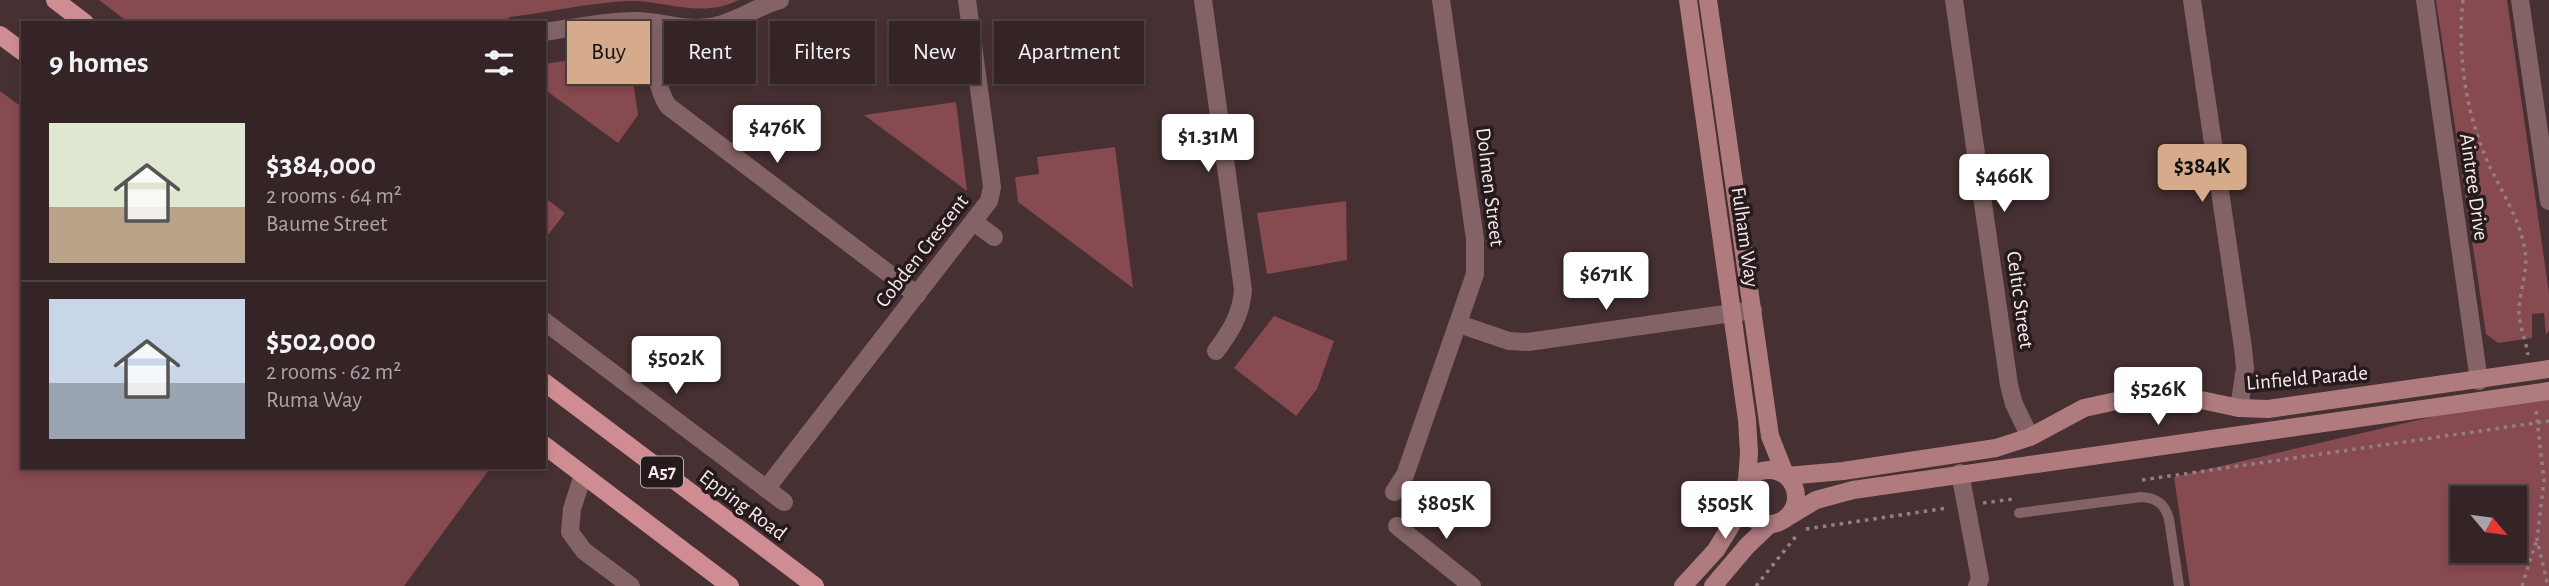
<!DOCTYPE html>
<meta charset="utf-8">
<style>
body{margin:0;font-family:"Alegreya Sans",sans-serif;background:#3f3032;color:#f1f3f6;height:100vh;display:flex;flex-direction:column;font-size:26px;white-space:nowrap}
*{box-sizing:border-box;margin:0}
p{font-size:23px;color:#a9a4a7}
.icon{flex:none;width:38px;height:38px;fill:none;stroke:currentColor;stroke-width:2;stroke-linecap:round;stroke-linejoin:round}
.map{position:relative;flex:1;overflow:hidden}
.drawer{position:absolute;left:21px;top:21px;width:525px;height:448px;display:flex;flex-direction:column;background:#342426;border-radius:0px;box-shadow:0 4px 10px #0003,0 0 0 2px #4e4143}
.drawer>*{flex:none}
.guide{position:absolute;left:567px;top:21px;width:665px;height:63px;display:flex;gap:14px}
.needle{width:46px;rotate:119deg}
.controls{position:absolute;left:2450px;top:486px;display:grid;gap:14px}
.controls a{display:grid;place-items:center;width:77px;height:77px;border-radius:0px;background:#342426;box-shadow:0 4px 10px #0003,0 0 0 2px #4e4143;font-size:35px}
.price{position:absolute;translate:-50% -60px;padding:0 16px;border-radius:7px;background:#fff;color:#222;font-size:23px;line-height:46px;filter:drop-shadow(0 2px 4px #0008)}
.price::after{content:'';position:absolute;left:50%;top:42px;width:21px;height:16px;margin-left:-10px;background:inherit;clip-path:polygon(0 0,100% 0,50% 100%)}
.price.selected{background:#d6ab8b;color:#111}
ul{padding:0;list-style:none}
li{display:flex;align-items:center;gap:21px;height:175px;padding:0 28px}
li+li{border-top:2px solid #4e4143}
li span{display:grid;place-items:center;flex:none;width:196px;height:140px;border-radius:0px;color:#555}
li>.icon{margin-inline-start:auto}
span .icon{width:84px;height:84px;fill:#fffc;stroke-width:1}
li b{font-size:30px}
h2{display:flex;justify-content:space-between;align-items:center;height:84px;padding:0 28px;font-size:30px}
.pill{padding:0 24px;border-radius:0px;background:#342426;box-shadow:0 4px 10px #0003,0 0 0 2px #4e4143;font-size:24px;line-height:63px}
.pill.selected{background:#d6ab8b;color:#111}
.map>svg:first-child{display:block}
.green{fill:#874a50;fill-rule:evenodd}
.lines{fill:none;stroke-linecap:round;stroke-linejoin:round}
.path{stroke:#927f81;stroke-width:3.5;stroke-dasharray:3.5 5;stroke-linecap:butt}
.lane{stroke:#846366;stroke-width:10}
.street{stroke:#846366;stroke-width:18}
.secondary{stroke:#af7b7f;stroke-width:18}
.primary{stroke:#cf8d93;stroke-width:18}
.labels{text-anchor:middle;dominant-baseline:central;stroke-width:7;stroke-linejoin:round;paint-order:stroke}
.shield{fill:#251b1c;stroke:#b9acad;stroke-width:2}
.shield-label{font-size:19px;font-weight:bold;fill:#f9eaeb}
.street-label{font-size:21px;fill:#f9eaeb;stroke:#251b1c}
</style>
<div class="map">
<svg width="2549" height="586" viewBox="0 0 2549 586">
<rect width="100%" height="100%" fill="#463032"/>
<!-- green -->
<g class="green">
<path d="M 99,0 L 739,0 C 699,19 667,0 628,1 C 589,3 549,12 510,17 L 501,23 L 129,23 Z"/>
<path d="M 2436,0 L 2507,0 L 2549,293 L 2549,330 L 2546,335 L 2544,313 L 2532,314 L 2532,338 L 2498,343 L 2486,334 Z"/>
<path d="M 619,53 L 630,61 L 638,115 L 618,143 L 544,89 L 544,64 Z"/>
<path d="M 0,91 L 23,108 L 23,467 L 491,467 L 404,586 L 0,586 Z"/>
<path d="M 956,102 L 967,191 L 864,115 Z"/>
<path d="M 1115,147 L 1133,288 L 1018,202 L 1015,177 L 1039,174 L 1037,157 Z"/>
<path d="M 544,197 L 565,213 L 544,240 Z"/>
<path d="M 1346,201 L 1347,260 L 1267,274 L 1257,213 Z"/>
<path d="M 1274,316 L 1334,341 L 1317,389 L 1296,416 L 1234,368 Z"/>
<path d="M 2534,393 L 2549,393 L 2549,586 L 2190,586 L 2174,477 ZM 2462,499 L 2515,499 L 2515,551 L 2462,551 Z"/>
</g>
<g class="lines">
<!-- path -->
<g class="path">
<path d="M 2463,0 C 2457,57 2466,115 2490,167 C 2502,192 2518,217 2524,245 C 2530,269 2519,290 2519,313 C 2520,328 2526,341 2528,355"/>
<path d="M 2536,411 L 2544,480 L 2537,540 L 2548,586"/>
<path d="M 2142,480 L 2549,421"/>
<path d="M 1983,503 L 2013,499"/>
<path d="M 1806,529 L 1948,508"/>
<path d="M 1756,586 L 1797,535"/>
<path d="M 2522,586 L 2536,542"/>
</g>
<!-- lane -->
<path class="lane" d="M 2019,513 L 2141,497 C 2157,498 2165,504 2169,519 L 2179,586"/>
<!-- street -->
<g class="street">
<path d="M 1203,0 L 1243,290 C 1241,315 1231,331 1216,351"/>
<path d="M 1954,0 L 2009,385 L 2014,404 L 2030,437"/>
<path d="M 2192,0 L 2243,348 L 2245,368 L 2239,408"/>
<path d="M 2425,0 L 2479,381"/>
<path d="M 2520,0 L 2549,201"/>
<path d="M 657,23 C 656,51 652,82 668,106 L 917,295"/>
<path d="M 544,32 C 574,28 605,21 635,21 C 661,21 684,31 710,27 C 735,23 755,7 780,0"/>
<path d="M 974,222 L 994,237"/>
<path d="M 544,321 L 784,502"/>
<path d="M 1459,324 L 1509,341 L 1528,342 L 1753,310"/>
<path d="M 1960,473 L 1980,579 L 1977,586"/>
<path d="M 583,475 L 572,509 L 570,532 L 584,551 L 631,586"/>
<path d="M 766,489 L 989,201 L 992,187 L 990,171 L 967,0"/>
<path d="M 1394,492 L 1405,475 L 1475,274 L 1475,239 L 1441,0"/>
<path d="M 1397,526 L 1472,586"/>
</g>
<!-- secondary -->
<g class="secondary">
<path d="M 1688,0 L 1747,420 L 1749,453 L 1747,481"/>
<path d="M 1708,0 L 1770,436 L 1785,474"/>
<circle cx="1769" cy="497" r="27"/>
<path d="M 1787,476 L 1843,471 L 1996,448 L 2030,437 L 2084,408 L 2139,396 L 2182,396 L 2239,408 L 2268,409 L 2549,369"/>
<path d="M 1786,518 L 1816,500 L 1853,490 L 2549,391"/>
<path d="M 1683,586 L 1716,550 L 1743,506"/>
<path d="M 1713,586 L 1747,546 L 1770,524"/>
</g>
<!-- primary -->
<g class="primary">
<path d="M 55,0 L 85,23"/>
<path d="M 0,35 L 23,52"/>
<path d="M 544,382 L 815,586"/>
<path d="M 544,445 L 730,586"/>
</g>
</g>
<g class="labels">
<!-- shield labels -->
<rect class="shield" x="641" y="456.5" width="42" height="31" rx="5"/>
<g class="shield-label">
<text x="662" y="472">A57</text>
</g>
<!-- street labels -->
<g class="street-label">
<text transform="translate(1490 187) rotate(83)">Dolmen Street</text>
<text transform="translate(2474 187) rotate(82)">Aintree Drive</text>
<text transform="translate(1745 237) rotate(82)">Fulham Way</text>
<text transform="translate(922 251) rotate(-52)">Cobden Crescent</text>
<text transform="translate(2020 300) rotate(82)">Celtic Street</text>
<text transform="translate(2307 378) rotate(-5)">Linfield Parade</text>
<text transform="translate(743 505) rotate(37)">Epping Road</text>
</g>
</g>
</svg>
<div class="controls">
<a><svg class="needle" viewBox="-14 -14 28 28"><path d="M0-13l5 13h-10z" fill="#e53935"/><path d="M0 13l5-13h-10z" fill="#a9a4a7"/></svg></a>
</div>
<b class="price" style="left:777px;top:165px">$476K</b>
<b class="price" style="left:1208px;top:174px">$1.31M</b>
<b class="price selected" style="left:2202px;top:204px">$384K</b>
<b class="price" style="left:2004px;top:214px">$466K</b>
<b class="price" style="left:1606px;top:312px">$671K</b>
<b class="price" style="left:676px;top:396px">$502K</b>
<b class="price" style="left:2158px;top:427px">$526K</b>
<b class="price" style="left:1446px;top:541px">$805K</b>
<b class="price" style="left:1725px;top:541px">$505K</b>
<div class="guide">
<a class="pill selected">Buy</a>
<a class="pill">Rent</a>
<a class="pill">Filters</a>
<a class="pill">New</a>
<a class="pill">Apartment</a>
</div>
<section class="drawer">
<h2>9 homes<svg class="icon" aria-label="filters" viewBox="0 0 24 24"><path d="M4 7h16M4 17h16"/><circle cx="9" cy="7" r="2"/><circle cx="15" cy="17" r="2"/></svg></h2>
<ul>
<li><span style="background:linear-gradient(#dfe7d0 60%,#b9a48a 0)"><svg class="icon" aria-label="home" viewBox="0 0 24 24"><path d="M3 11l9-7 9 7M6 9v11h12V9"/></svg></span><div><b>$384,000</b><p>2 rooms · 64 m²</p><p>Baume Street</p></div></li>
<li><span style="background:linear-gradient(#c9d6e8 60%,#9aa5b1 0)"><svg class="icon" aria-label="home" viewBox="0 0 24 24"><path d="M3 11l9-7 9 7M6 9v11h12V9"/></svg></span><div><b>$502,000</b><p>2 rooms · 62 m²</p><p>Ruma Way</p></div></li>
</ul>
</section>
</div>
